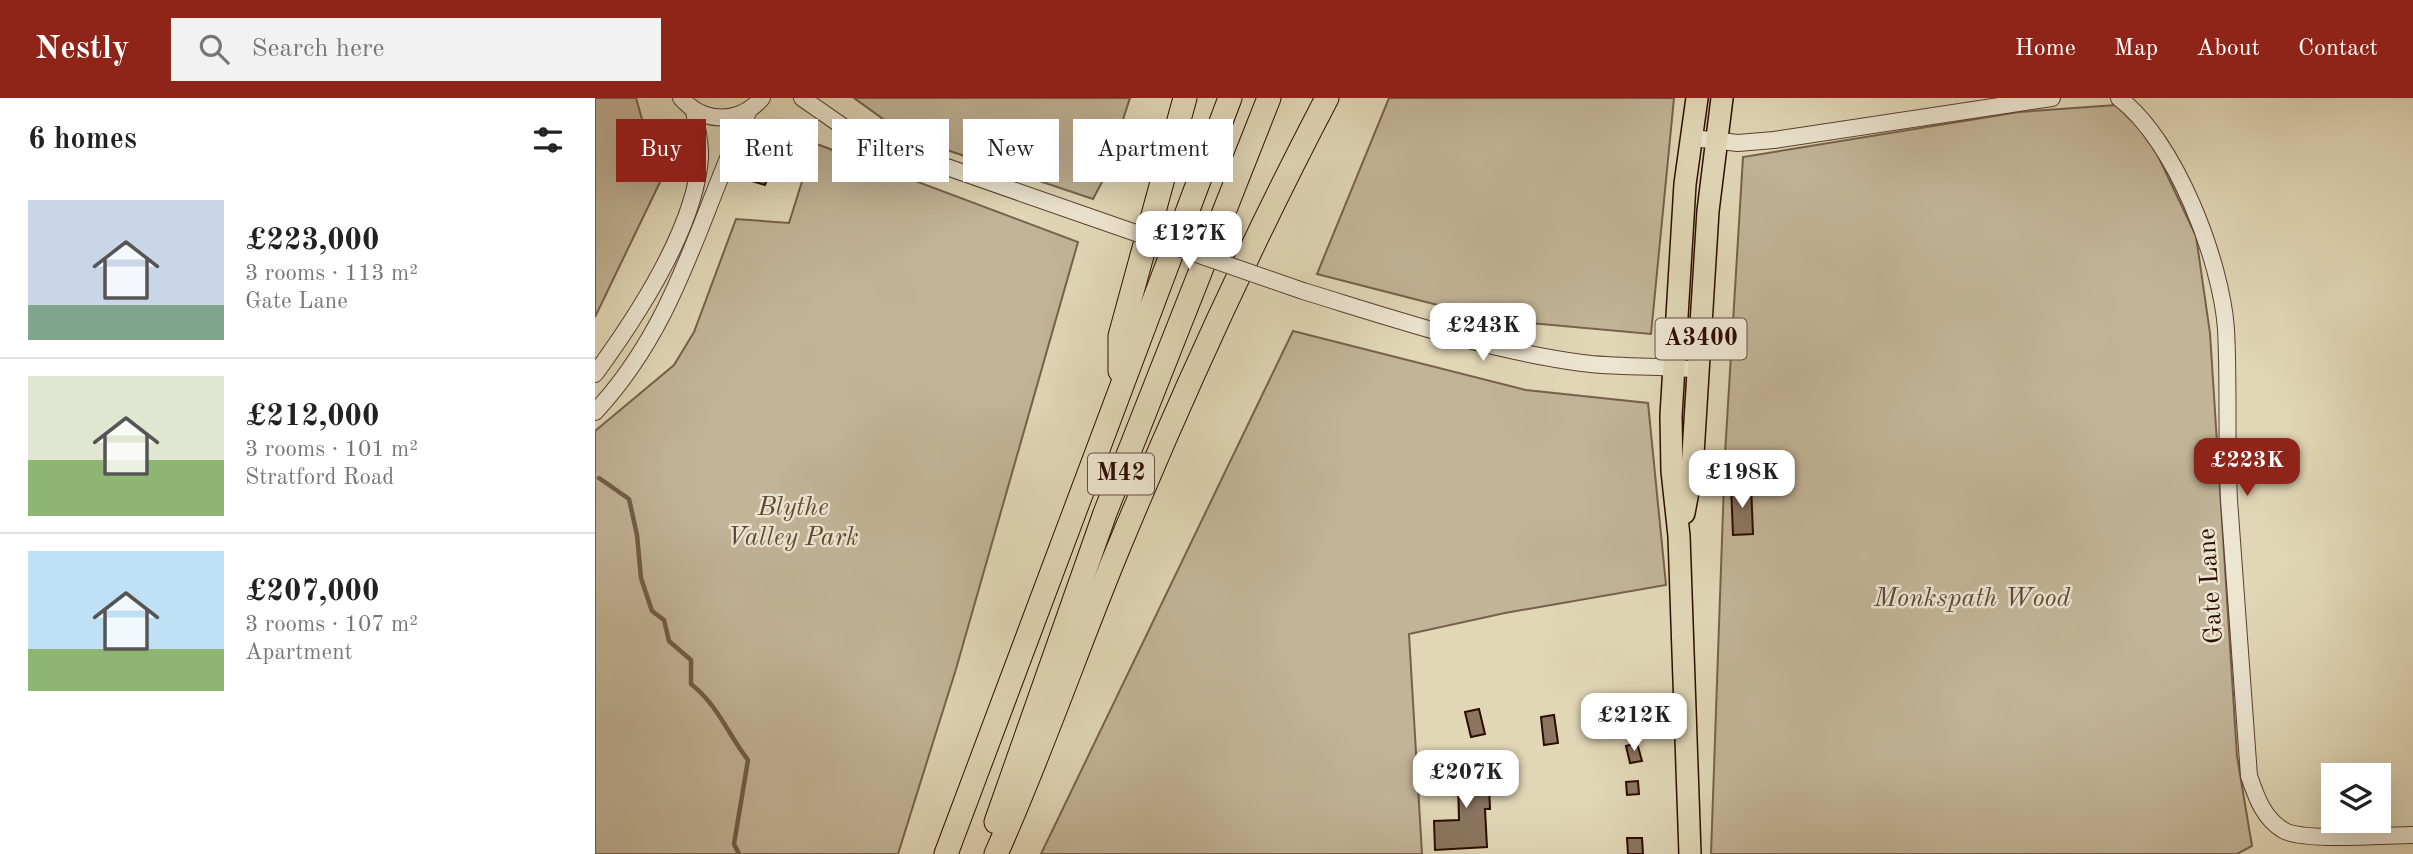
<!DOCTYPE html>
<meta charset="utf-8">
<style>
body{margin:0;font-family:"Old Standard TT",serif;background:#f2f2f2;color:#222;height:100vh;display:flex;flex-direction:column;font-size:26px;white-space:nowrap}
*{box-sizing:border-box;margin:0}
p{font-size:23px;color:#767676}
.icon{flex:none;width:38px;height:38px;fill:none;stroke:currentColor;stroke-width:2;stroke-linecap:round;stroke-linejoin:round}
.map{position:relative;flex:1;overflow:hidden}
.drawer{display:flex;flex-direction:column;background:#fff;width:595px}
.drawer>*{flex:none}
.guide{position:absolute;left:21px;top:21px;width:665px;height:63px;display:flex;gap:14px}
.buttons{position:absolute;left:1726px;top:665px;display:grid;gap:14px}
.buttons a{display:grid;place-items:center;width:70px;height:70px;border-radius:0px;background:#fff;box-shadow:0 7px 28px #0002;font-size:35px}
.price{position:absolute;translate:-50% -60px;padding:0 16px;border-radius:14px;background:#fff;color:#222;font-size:23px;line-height:46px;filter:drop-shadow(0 2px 4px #0008)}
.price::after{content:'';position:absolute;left:50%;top:42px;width:21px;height:16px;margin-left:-10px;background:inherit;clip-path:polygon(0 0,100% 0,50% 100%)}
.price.active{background:#8f2418;color:#fff}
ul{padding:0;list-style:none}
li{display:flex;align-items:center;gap:21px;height:175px;padding:0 28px}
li+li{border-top:2px solid #e0e0e0}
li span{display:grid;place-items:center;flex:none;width:196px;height:140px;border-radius:0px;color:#555}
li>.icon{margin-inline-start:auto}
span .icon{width:84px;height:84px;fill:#fffc;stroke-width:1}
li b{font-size:30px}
h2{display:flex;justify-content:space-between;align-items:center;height:84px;padding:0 28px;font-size:30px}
.pill{padding:0 24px;border-radius:0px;background:#fff;box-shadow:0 7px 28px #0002;font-size:24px;line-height:63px}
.pill.active{background:#8f2418;color:#fff}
header{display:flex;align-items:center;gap:42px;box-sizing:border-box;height:98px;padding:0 35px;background:#8f2418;color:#fff}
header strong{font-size:33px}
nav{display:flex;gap:38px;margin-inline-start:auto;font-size:24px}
.search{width:490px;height:63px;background:#f2f2f2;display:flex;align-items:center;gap:18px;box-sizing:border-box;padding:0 24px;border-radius:0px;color:#767676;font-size:26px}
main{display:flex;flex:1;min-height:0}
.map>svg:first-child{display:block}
.green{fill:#c2b498;stroke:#77604c;stroke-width:2}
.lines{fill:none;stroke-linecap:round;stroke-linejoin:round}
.stream{stroke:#735c49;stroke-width:4.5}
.building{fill:#8a765f;stroke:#2c0c00;stroke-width:2}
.minor-casing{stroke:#593f2e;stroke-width:18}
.major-casing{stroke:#2c0c00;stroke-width:24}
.highway-casing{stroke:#2c0c00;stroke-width:25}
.minor{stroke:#ece5d0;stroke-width:16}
.major{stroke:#e1d7b7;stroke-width:21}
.highway{stroke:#e1d7b7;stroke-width:23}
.minor-bridge-casing{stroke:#593f2e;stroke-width:18;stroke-linecap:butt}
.minor-bridge{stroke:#ece5d0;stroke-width:16}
.labels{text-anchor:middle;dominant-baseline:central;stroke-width:5;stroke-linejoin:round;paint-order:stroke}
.shield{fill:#ece5d0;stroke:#664d3e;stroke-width:2}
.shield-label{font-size:24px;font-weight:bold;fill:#2c0c00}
.park-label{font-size:26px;font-style:italic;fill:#604735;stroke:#ece5d0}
.street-label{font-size:26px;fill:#2c0c00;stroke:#ece5d0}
</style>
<header>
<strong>Nestly</strong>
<div class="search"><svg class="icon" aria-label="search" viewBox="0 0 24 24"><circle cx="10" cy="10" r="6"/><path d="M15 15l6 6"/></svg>Search here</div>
<nav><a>Home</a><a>Map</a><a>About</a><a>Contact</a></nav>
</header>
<main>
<section class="drawer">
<h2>6 homes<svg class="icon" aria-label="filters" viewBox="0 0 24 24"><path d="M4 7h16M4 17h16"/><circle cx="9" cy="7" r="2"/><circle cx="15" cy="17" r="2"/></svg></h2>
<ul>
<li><span style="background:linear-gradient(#c9d6e8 75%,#7fa58c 0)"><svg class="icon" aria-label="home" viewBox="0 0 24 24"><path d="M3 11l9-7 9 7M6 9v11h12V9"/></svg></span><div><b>£223,000</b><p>3 rooms · 113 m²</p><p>Gate Lane</p></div></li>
<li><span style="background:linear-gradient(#dfe7d0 60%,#8fb573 0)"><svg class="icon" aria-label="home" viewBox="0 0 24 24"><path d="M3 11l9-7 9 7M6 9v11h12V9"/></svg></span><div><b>£212,000</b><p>3 rooms · 101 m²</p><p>Stratford Road</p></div></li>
<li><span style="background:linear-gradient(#bfe0f5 70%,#8fb573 0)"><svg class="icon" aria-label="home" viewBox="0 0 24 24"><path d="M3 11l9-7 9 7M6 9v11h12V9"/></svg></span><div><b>£207,000</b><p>3 rooms · 107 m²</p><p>Apartment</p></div></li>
</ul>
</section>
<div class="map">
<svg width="1818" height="756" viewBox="0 0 1818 756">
<rect width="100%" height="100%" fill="#e1d7b7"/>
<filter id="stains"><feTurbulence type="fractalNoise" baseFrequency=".00286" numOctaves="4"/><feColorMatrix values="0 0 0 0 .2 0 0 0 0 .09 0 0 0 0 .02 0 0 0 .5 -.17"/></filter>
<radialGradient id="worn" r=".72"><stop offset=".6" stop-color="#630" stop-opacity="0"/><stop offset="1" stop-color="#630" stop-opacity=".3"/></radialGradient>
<!-- green -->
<g class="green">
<path d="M 0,0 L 41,0 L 60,67 L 67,80 L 0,219 Z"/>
<path d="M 259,0 L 535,0 L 508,82 L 498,101 L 313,39 Z"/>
<path d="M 794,0 L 1079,0 L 1056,236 L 901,222 L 722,176 Z"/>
<path d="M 1521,7 L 1555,41 L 1601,138 L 1615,235 L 1642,658 L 1657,748 L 1642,756 L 1116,756 L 1130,356 L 1148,59 L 1424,14 Z"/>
<path d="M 219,45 L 483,144 L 361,571 L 303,756 L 0,756 L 0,333 L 79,267 L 99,234 L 141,121 L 194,125 Z"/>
<path d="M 698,233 L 931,292 L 1053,305 L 1071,487 L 910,515 L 814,536 L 827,756 L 446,756 Z"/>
</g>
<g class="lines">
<!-- stream -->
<path class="stream" d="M 4,380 L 34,401 L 42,437 L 46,480 L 57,513 L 69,522 L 74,543 L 96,562 L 96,586 C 122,606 133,636 153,662 L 139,746 L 144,756"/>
</g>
<!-- building -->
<g class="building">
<path d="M 175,49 L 182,55 L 197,59 L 193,73 L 177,67 L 170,87 L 157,83 L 164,64 L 163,55 L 165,51 Z"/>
<path d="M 1156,386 L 1158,436 L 1138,437 L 1136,387 Z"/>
<path d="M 884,611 L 890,636 L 876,639 L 870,614 Z"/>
<path d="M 959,617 L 963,645 L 949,647 L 946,619 Z"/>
<path d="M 1042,645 L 1047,663 L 1035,665 L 1031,648 Z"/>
<path d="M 893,667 L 895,711 L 890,711 L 892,749 L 840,752 L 839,723 L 864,722 L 863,682 L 849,682 L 848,670 Z"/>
<path d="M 1043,683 L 1044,696 L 1032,697 L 1031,684 Z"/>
<path d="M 1032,740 L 1047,740 L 1048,756 L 1033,756 Z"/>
</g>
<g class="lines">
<defs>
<g id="minor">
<path d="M 86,0 C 109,26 144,26 167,0"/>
<path d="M 207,0 L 250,30 L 289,47 L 492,118"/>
<path d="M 1524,0 C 1580,42 1626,162 1631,231 C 1634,288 1631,345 1634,402 C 1640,494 1647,586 1654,678 C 1661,698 1668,720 1688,732 C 1707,744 1791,737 1818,737"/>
<path d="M 1097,40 L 1143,45 L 1179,42 L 1457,0"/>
<path d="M 708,193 C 800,221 891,252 987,265 C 1025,270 1065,267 1104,272"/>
<path d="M 0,276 C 41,220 100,130 105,60 C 106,45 101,27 99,12"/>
<path d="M 0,314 C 83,225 104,118 154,12"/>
</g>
<g id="major">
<path d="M 1089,415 L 1097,372 L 1113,113 L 1127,0"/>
<path d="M 1095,756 L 1084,438 L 1077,373 L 1076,318 L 1090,86 L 1102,0"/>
</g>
<g id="highway">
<path d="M 525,273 L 525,238 L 590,0"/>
<path d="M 401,724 L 510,415 L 674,0"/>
<path d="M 351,756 L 635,0"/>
<path d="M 401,756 C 445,658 480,556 521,456 C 585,301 654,149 732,0"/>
</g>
</defs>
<!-- minor casing -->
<use href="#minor" class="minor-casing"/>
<!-- major casing -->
<use href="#major" class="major-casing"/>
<!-- highway casing -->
<use href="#highway" class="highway-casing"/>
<!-- minor -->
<use href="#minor" class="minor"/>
<!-- major -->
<use href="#major" class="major"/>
<!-- highway -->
<use href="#highway" class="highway"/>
<defs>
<path id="minor-bridge" d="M 492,118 L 708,193"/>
</defs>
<!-- minor-bridge casing -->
<use href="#minor-bridge" class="minor-bridge-casing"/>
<!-- minor-bridge -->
<use href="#minor-bridge" class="minor-bridge"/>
</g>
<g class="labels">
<!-- shield labels -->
<g class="shield">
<rect x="1060.5" y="220.5" width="91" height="41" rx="5"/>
<rect x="493" y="355.5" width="66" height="41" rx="5"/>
</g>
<g class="shield-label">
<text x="1106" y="241">A3400</text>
<text x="526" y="376">M42</text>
</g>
<!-- park labels -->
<g class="park-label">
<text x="198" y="410">Blythe<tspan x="198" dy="30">Valley Park</tspan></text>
<text x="1377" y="501">Monkspath Wood</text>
</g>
<!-- street labels -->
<g class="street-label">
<text transform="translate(1616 488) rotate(-94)">Gate Lane</text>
</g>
</g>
<rect width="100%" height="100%" filter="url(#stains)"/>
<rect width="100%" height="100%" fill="url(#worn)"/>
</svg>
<div class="buttons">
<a><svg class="icon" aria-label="layers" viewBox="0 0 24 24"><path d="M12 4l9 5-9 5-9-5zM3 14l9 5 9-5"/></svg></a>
</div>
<b class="price" style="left:594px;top:173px">£127K</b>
<b class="price" style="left:888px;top:265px">£243K</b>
<b class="price active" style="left:1652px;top:400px">£223K</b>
<b class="price" style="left:1147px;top:412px">£198K</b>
<b class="price" style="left:1039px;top:655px">£212K</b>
<b class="price" style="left:871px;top:712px">£207K</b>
<div class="guide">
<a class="pill active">Buy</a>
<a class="pill">Rent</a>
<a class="pill">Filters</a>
<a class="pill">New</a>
<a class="pill">Apartment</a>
</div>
</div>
</main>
